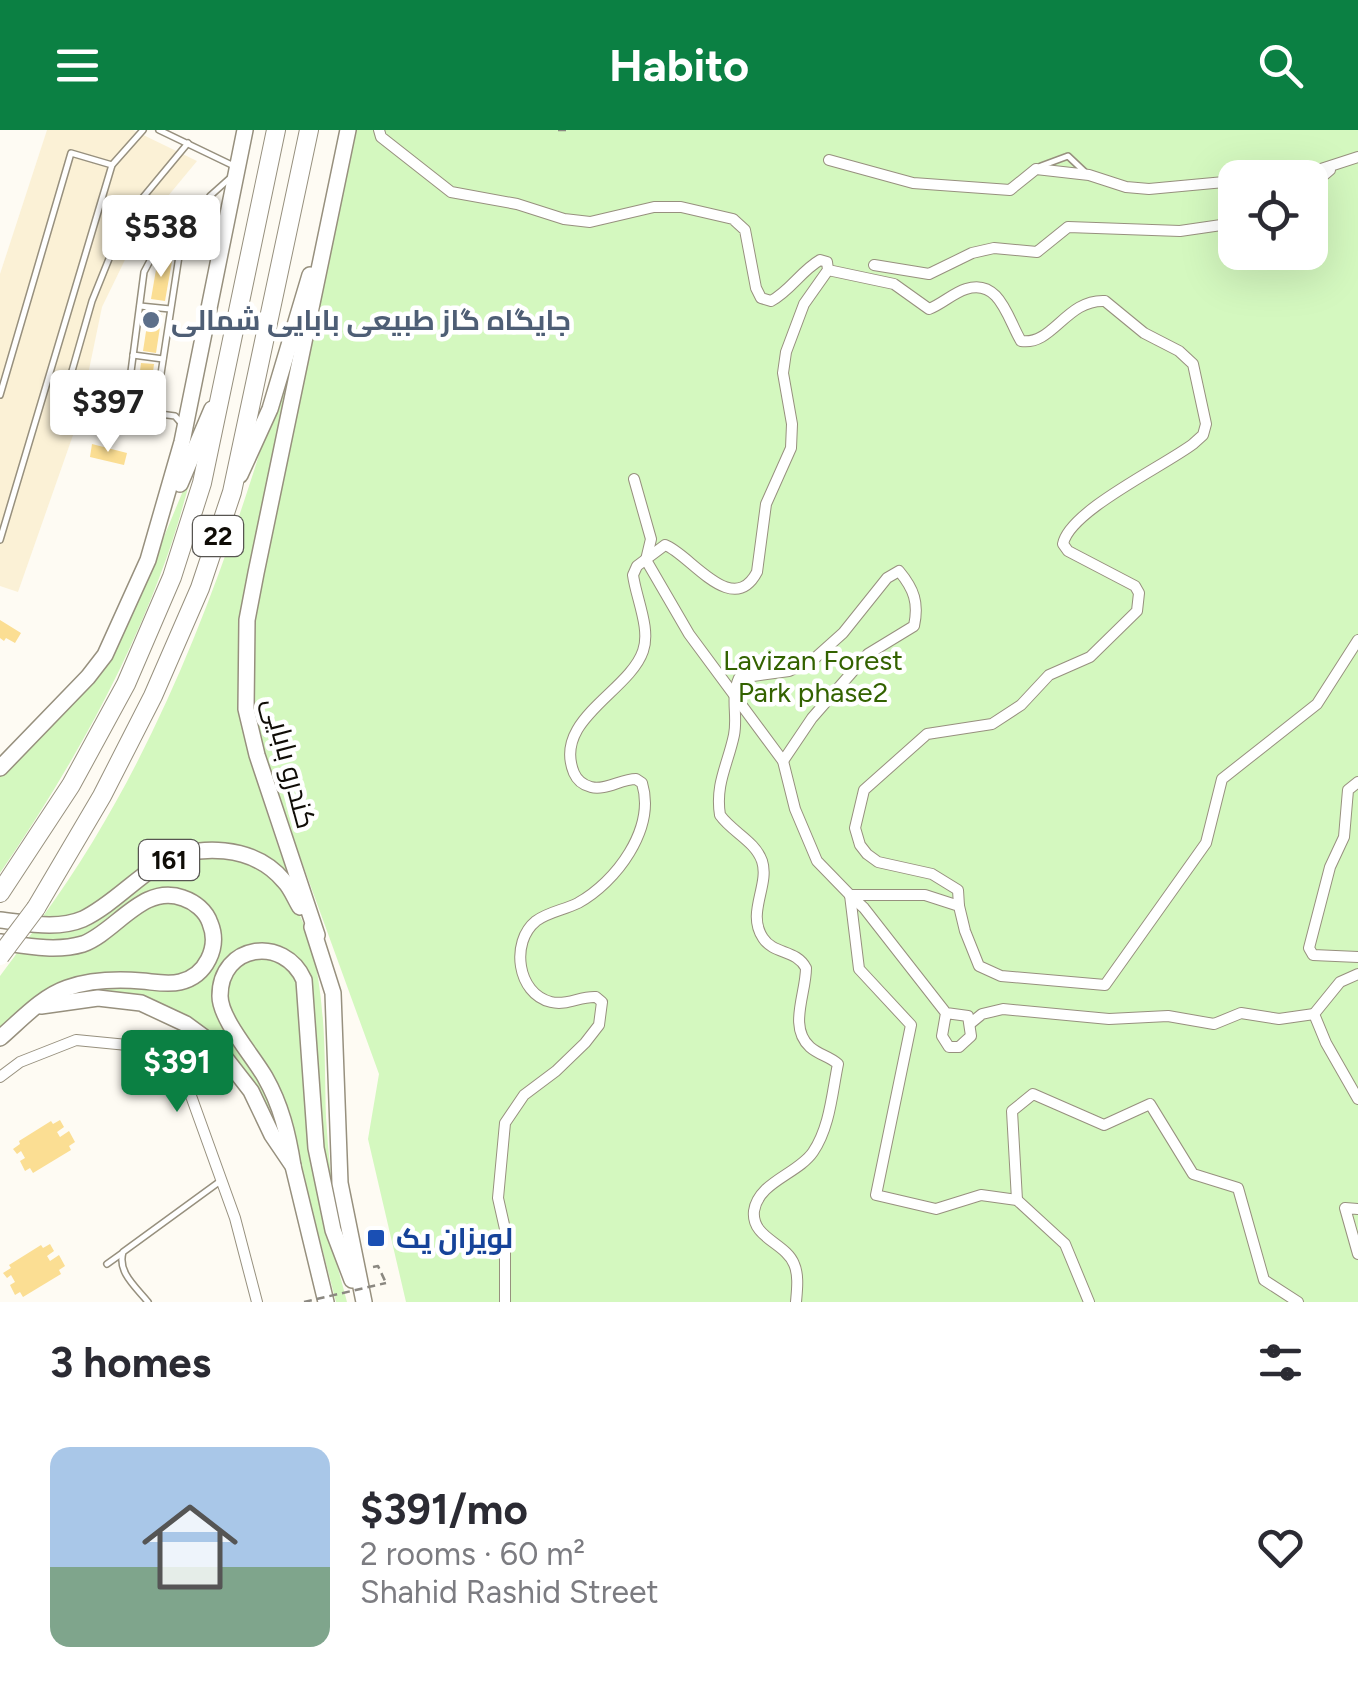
<!DOCTYPE html>
<meta charset="utf-8">
<style>
body{margin:0;font-family:Figtree,Cairo,sans-serif;background:#f2f2f3;color:#2b2b33;height:100vh;display:flex;flex-direction:column;font-size:38px;white-space:nowrap}
*{box-sizing:border-box;margin:0}
p{font-size:32px;color:#7c7c81}
.icon{flex:none;width:55px;height:55px;fill:none;stroke:currentColor;stroke-width:2;stroke-linecap:round;stroke-linejoin:round}
.map{position:relative;height:1172px;overflow:hidden}
.details{display:flex;flex-direction:column;background:#fff;flex:1}
.details>*{flex:none}
.fabs{position:absolute;left:1218px;top:30px;display:grid;gap:20px}
.fabs a{display:grid;place-items:center;width:110px;height:110px;border-radius:20px;background:#fff;box-shadow:0 10px 40px #0002;font-size:50px}
.price{position:absolute;translate:-50% -85px;padding:0 22px;border-radius:10px;background:#fff;color:#222;font-size:32px;line-height:65px;filter:drop-shadow(0 2px 5px #0008)}
.price::after{content:'';position:absolute;left:50%;top:60px;width:30px;height:22px;margin-left:-15px;background:inherit;clip-path:polygon(0 0,100% 0,50% 100%)}
.price.active{background:#0b8043;color:#fff}
ul{padding:0;list-style:none}
li{display:flex;align-items:center;gap:30px;height:250px;padding:0 50px}
li+li{border-top:2px solid #e1e1e2}
li span{display:grid;place-items:center;flex:none;width:280px;height:200px;border-radius:20px;color:#555}
li>.icon{margin-inline-start:auto}
span .icon{width:120px;height:120px;fill:#fffc;stroke-width:1}
li b{font-size:42px}
h2{display:flex;justify-content:space-between;align-items:center;height:120px;padding:0 50px;font-size:42px}
header{display:flex;justify-content:space-between;align-items:center;height:130px;padding:0 50px;background:#0b8043;color:#fff;font-size:45px;font-weight:700}
.map>svg:first-child{display:block}
.built{fill:#fbf1d6}
.green{fill:#d4f8bf;fill-rule:evenodd}
.building{fill:#fbde93}
.lines{fill:none;stroke-linecap:round;stroke-linejoin:round}
.service-casing{stroke:#97907e;stroke-width:8}
.minor-casing{stroke:#97907e;stroke-width:12}
.primary-casing{stroke:#97907e;stroke-width:18}
.trunk-casing{stroke:#97907e;stroke-width:20}
.path{stroke:#8b8881;stroke-width:2.5;stroke-dasharray:8 5;stroke-linecap:butt}
.service{stroke:#fff;stroke-width:5}
.minor{stroke:#fff;stroke-width:10}
.primary{stroke:#fff;stroke-width:15}
.trunk{stroke:#fff;stroke-width:18}
.trunk-bridge-casing{stroke:#97907e;stroke-width:20;stroke-linecap:butt}
.path-bridge{stroke:#8b8881;stroke-width:2.5;stroke-dasharray:8 5;stroke-linecap:butt}
.trunk-bridge{stroke:#fff;stroke-width:18}
.service-dot{fill:#5c6f8a;stroke:#fff;stroke-width:4}
.transit-dot{fill:#1a4fb4;stroke:#fff;stroke-width:4}
.labels{text-anchor:middle;dominant-baseline:central;stroke-width:9;stroke-linejoin:round;paint-order:stroke}
.shield{fill:#fff;stroke:#575551;stroke-width:2.5}
.shield-label{font-size:25px;font-weight:bold;fill:#0f0c06}
.service-label{font-size:28px;font-weight:bold;fill:#4e5e75;stroke:#fff;text-anchor:start}
.park-label{font-size:28px;fill:#336200;stroke:#fff}
.street-label{font-size:28px;fill:#0f0c06;stroke:#fff}
.transit-label{font-size:28px;font-weight:bold;fill:#164399;stroke:#fff;text-anchor:start}
</style>
<header><svg class="icon" aria-label="menu" viewBox="0 0 24 24"><path d="M4 6h16M4 12h16M4 18h16"/></svg>Habito<svg class="icon" aria-label="search" viewBox="0 0 24 24"><circle cx="10" cy="10" r="6"/><path d="M15 15l6 6"/></svg></header>
<div class="map">
<svg width="1358" height="1172" viewBox="0 0 1358 1172">
<rect width="100%" height="100%" fill="#fefbf3"/>
<!-- built -->
<path class="built" d="M 47,0 L 133,0 L 197,31 L 139,101 L 102,177 L 79,288 L 18,462 L 0,456 L 0,144 Z"/>
<!-- green -->
<g class="green">
<path d="M 356,0 L 1358,0 L 1358,1172 L 406,1172 L 368,1009 L 379,944 L 295,713 L 259,605 L 253,572 L 254,493 L 271,400 ZM 1235,48 L 1310,48 L 1310,122 L 1235,122 Z"/>
<path d="M 311,148 L 243,486 C 236,563 246,619 270,692 C 277,712 282,732 293,750 L 208,714 C 148,715 127,763 79,783 C 67,788 54,788 41,789 C 179,601 249,370 311,148 Z"/>
<path d="M 195,332 C 185,369 175,407 161,443 C 122,548 63,651 0,743 L 0,645 L 81,565 L 141,462 Z"/>
<path d="M 197,726 C 207,726 218,725 228,727 C 334,747 323,906 326,987 C 328,1023 332,1058 338,1094 L 318,1002 L 312,874 L 292,824 L 272,815 L 250,816 L 215,857 L 283,1002 C 236,917 182,852 75,863 L 119,855 L 170,859 L 217,825 L 193,764 C 142,746 124,792 81,808 C 63,814 44,812 26,811 L 35,799 L 48,801 L 147,751 L 172,734 Z"/>
<path d="M 185,772 C 199,787 216,803 204,825 C 180,867 140,834 105,848 C 69,861 35,882 0,898 L 0,846 L 20,819 L 89,818 L 153,773 Z"/>
<path d="M 265,825 L 292,837 C 310,883 302,934 305,983 C 310,1047 331,1110 347,1172 L 336,1172 L 286,979 L 229,883 L 225,856 L 240,833 Z"/>
</g>
<!-- building -->
<g class="building">
<path d="M 158,128 L 172,131 L 165,171 L 151,169 Z"/>
<path d="M 149,182 L 162,184 L 156,223 L 143,221 Z"/>
<path d="M 141,233 L 154,234 L 149,275 L 136,274 Z"/>
<path d="M 92,314 L 127,323 L 124,335 L 90,327 Z"/>
<path d="M 0,490 L 21,503 L 15,513 L 6,508 L 4,511 L 0,508 Z"/>
<path d="M 60,990 L 64,997 L 57,1002 L 60,1007 L 69,1001 L 75,1012 L 69,1016 L 71,1020 L 33,1043 L 30,1038 L 25,1041 L 20,1031 L 25,1028 L 21,1021 L 17,1024 L 13,1019 L 20,1014 L 19,1011 L 51,991 L 53,994 Z"/>
<path d="M 50,1114 L 54,1121 L 47,1126 L 50,1131 L 59,1125 L 65,1136 L 59,1140 L 61,1144 L 23,1167 L 20,1162 L 15,1165 L 10,1155 L 15,1152 L 11,1145 L 7,1148 L 3,1143 L 11,1138 L 9,1135 L 41,1115 L 43,1118 Z"/>
</g>
<g class="lines">
<defs>
<g id="service">
<path d="M 159,0 L 236,37"/>
<path d="M 1041,36 L 1068,26 L 1086,43"/>
<path d="M 140,176 L 170,179"/>
<path d="M 133,225 L 163,229"/>
<path d="M 0,265 L 71,23 L 112,35"/>
<path d="M 60,283 L 92,171 L 125,89 L 188,13"/>
<path d="M 155,283 L 181,113"/>
<path d="M 182,294 L 175,286 L 137,281 L 127,272 L 144,142 L 153,125 L 181,113 L 210,66 L 229,49"/>
<path d="M 0,410 L 112,35 L 143,0"/>
<path d="M 107,1134 L 121,1124"/>
<path d="M 148,1172 C 136,1157 117,1142 123,1122 L 219,1052"/>
</g>
<g id="minor">
<path d="M 379,0 L 381,7 L 451,62 L 517,74 L 564,89 L 590,92 L 654,77 L 681,77 L 733,89 L 745,100 L 756,158 L 761,168 L 771,171 C 790,161 801,141 820,130 L 827,132 L 828,140 L 804,174 L 786,222 L 783,243 L 792,294 L 791,318 L 766,374 L 757,442 C 732,489 689,423 665,415 L 637,436 L 633,445 C 636,468 651,499 643,521 C 629,562 552,590 574,643 C 577,650 583,655 591,657 C 605,661 621,649 636,649 L 642,653 C 656,699 616,752 578,773 C 564,780 548,782 536,791 C 510,812 517,864 551,872 C 567,876 580,866 596,867 L 602,872 L 599,895 L 585,913 L 556,941 L 524,965 L 505,993 L 498,1068 L 505,1099 L 505,1172"/>
<path d="M 829,30 L 913,53 L 1010,60 L 1036,39 L 1089,45 L 1126,57 L 1149,59 L 1235,51"/>
<path d="M 1259,48 L 1321,39 L 1358,27"/>
<path d="M 1310,57 L 1330,40"/>
<path d="M 874,135 L 929,144 L 972,123 L 994,118 L 1037,122 L 1068,97 L 1180,101 L 1235,93"/>
<path d="M 828,140 L 894,154 L 929,179 C 942,174 953,163 966,159 C 1000,148 1008,190 1021,211 C 1053,216 1066,169 1105,171 L 1144,203 L 1179,221 L 1193,234 L 1206,294 L 1203,305 L 1193,314 C 1164,336 1069,381 1063,414 L 1068,421 L 1135,456 L 1139,463 L 1137,481 L 1090,527 L 1049,545 L 1021,575 L 992,594 L 927,604 L 864,660 L 855,698 L 860,715 L 867,724 L 878,732 L 932,744 L 958,760 L 959,776"/>
<path d="M 634,349 L 651,409 L 646,430 L 689,504 L 783,631 L 795,679 L 817,731 L 850,765 L 925,765 L 959,776 L 965,801 L 979,836 L 1001,846 L 1105,855 L 1206,713 L 1222,649 L 1317,574 L 1358,510"/>
<path d="M 783,631 L 812,588 L 868,524 L 914,496 C 919,473 914,459 899,441 L 887,448 L 843,503 L 814,529 L 789,541 L 739,548 C 730,568 738,585 734,605 C 728,634 715,654 720,685 C 732,702 755,711 762,731 C 770,755 746,783 763,808 C 774,825 796,819 806,838 C 806,864 788,897 810,917 C 819,925 829,926 838,934 C 832,963 830,997 813,1022 C 798,1044 758,1052 754,1081 C 751,1108 786,1113 794,1134 C 799,1145 797,1160 796,1172"/>
<path d="M 1358,652 L 1348,660 L 1344,707 L 1330,737 L 1309,818 L 1313,825 L 1358,827"/>
<path d="M 850,765 L 859,839 L 911,895 L 876,1065 L 936,1079 L 981,1065 L 1017,1070 L 1065,1114 L 1089,1172"/>
<path d="M 850,765 L 864,778 L 946,883 L 942,906 L 949,917 L 959,917 L 971,906 L 968,886 L 946,883"/>
<path d="M 1358,844 L 1340,852 L 1314,884 L 1326,913 L 1358,969"/>
<path d="M 971,893 L 982,884 L 1003,879 L 1109,889 L 1168,886 L 1214,894 L 1241,883 L 1279,889 L 1314,884"/>
<path d="M 0,947 L 20,932 L 76,910 L 158,918 L 186,952 L 235,1088 L 257,1172"/>
<path d="M 1017,1070 L 1012,981 L 1033,964 L 1104,995 L 1150,974 L 1193,1044 L 1238,1058 L 1264,1150 L 1298,1172"/>
<path d="M 1358,1079 L 1345,1078 L 1358,1124"/>
</g>
<g id="primary">
<path d="M 240,345 L 270,279 L 310,145"/>
<path d="M 180,354 L 212,279"/>
<path d="M 0,638 L 88,547 L 105,525 L 148,430 L 182,312 L 245,0"/>
<path d="M 0,790 C 27,793 57,800 83,789 C 110,776 133,751 158,735 C 197,712 254,715 284,751 C 291,758 295,769 300,777"/>
<path d="M 312,797 L 333,863 L 340,1053 L 364,1172"/>
<path d="M 317,805 L 257,625 L 246,579 L 247,490 L 256,443 L 348,0"/>
<path d="M 0,812 C 27,816 56,822 83,814 C 116,802 143,753 183,768 C 195,772 206,781 210,793 C 220,817 206,846 180,852 C 168,855 154,852 142,851 C 117,849 90,850 67,858 C 41,867 20,891 0,908"/>
<path d="M 41,876 L 98,868 L 141,873 L 186,894 L 216,916 L 251,961 L 272,1005 L 293,1036 L 326,1172"/>
<path d="M 293,1036 C 288,1004 281,975 265,947 C 253,926 220,889 220,866 C 220,814 284,805 304,850 L 316,1018 L 333,1100 L 352,1150"/>
</g>
<g id="trunk">
<path d="M 0,763 L 71,655 L 126,554 L 172,447 L 202,353 L 276,0"/>
<path d="M 36,778 L 102,666 L 153,566 L 200,458 L 232,362 L 309,0"/>
</g>
</defs>
<!-- service casing -->
<use href="#service" class="service-casing"/>
<!-- minor casing -->
<use href="#minor" class="minor-casing"/>
<!-- primary casing -->
<use href="#primary" class="primary-casing"/>
<!-- trunk casing -->
<use href="#trunk" class="trunk-casing"/>
<!-- path -->
<g class="path">
<path d="M 558,0 L 567,0"/>
<path d="M 373,1137 L 378,1136 L 386,1153"/>
</g>
<!-- service -->
<use href="#service" class="service"/>
<!-- minor -->
<use href="#minor" class="minor"/>
<!-- primary -->
<use href="#primary" class="primary"/>
<!-- trunk -->
<use href="#trunk" class="trunk"/>
<defs>
<path id="trunk-bridge" d="M 0,826 L 36,778"/>
</defs>
<!-- trunk-bridge casing -->
<use href="#trunk-bridge" class="trunk-bridge-casing"/>
<!-- path-bridge -->
<path class="path-bridge" d="M 304,1172 L 386,1153"/>
<!-- trunk-bridge -->
<use href="#trunk-bridge" class="trunk-bridge"/>
</g>
<!-- markers -->
<circle class="service-dot" cx="151" cy="190" r="10"/>
<rect class="transit-dot" x="366" y="1098" width="20" height="20" rx="5"/>
<g class="labels">
<!-- shield labels -->
<g class="shield">
<rect x="193" y="386" width="50" height="40" rx="8"/>
<rect x="139" y="710" width="60" height="40" rx="8"/>
</g>
<g class="shield-label">
<text x="218" y="406">22</text>
<text x="169" y="730">161</text>
</g>
<!-- service labels -->
<g class="service-label">
<text x="171" y="190">جایگاه گاز طبیعی بابایی شمالی</text>
</g>
<!-- park labels -->
<g class="park-label">
<text x="813" y="530">Lavizan Forest<tspan x="813" dy="32">Park phase2</tspan></text>
</g>
<!-- street labels -->
<g class="street-label">
<text transform="translate(290 633) rotate(75)">کندرو بابایی</text>
</g>
<!-- transit labels -->
<g class="transit-label">
<text x="396" y="1108">لویزان یک</text>
</g>
</g>
</svg>
<div class="fabs">
<a><svg class="icon" aria-label="locate" viewBox="0 0 24 24"><circle cx="12" cy="12" r="6"/><path d="M12 2v4M12 18v4M2 12h4M18 12h4"/></svg></a>
</div>
<b class="price" style="left:161px;top:150px">$538</b>
<b class="price" style="left:108px;top:325px">$397</b>
<b class="price active" style="left:177px;top:985px">$391</b>
</div>
<section class="details">
<h2>3 homes<svg class="icon" aria-label="filters" viewBox="0 0 24 24"><path d="M4 7h16M4 17h16"/><circle cx="9" cy="7" r="2"/><circle cx="15" cy="17" r="2"/></svg></h2>
<ul>
<li><span style="background:linear-gradient(#a9c7e8 60%,#7fa58c 0)"><svg class="icon" aria-label="home" viewBox="0 0 24 24"><path d="M3 11l9-7 9 7M6 9v11h12V9"/></svg></span><div><b>$391/mo</b><p>2 rooms · 60 m²</p><p>Shahid Rashid Street</p></div><svg class="icon" aria-label="heart" viewBox="0 0 24 24"><path d="M12 20l-8-8c-3-5 5-10 8-4 3-6 11-1 8 4z"/></svg></li>
</ul>
</section>
